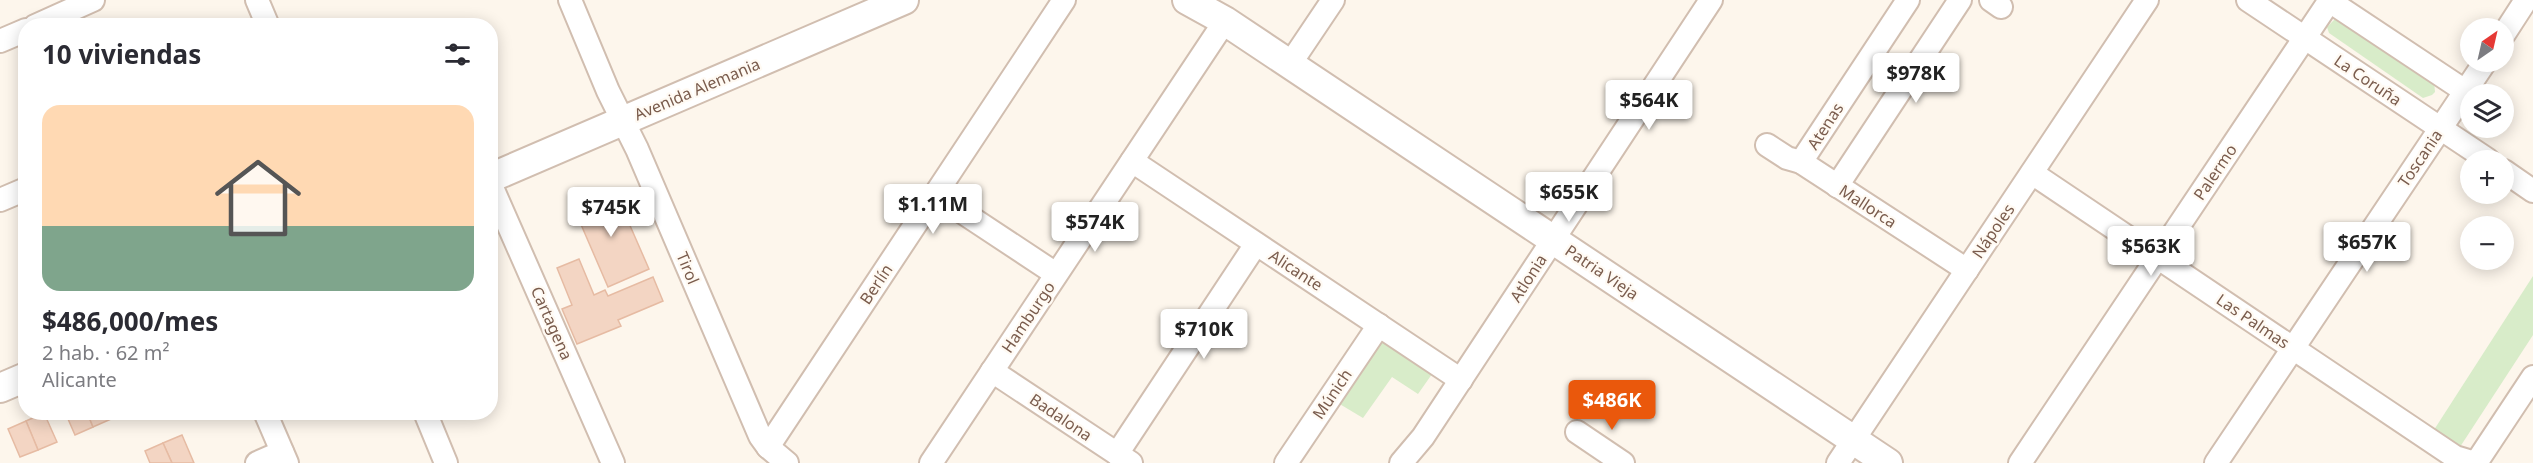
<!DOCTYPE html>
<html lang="es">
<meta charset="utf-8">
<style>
body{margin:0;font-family:"Noto Sans",sans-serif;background:#f2f2f3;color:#2b2b33;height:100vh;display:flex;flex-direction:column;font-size:22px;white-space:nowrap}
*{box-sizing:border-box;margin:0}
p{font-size:20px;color:#7c7c81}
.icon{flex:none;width:33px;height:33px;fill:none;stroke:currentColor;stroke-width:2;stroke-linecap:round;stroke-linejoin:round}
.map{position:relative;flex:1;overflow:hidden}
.panel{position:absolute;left:18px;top:18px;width:480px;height:402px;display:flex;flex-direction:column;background:#fff;border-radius:24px;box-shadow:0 3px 15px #0003}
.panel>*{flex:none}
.needle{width:39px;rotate:34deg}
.buttons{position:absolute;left:2460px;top:18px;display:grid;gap:12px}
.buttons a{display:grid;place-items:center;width:54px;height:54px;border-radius:50%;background:#fff;box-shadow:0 3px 15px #0003;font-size:30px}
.price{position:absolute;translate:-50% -51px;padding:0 14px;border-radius:6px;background:#fff;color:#222;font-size:20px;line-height:39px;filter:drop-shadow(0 2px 3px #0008)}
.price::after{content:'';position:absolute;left:50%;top:36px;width:18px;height:14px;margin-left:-9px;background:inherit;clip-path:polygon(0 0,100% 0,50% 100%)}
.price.on{background:#ea580c;color:#fff}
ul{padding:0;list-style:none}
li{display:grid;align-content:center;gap:12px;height:318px;padding:0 24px}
li span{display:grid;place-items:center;height:186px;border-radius:18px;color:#555}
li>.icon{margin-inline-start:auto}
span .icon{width:108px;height:108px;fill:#fffc;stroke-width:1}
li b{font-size:26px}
h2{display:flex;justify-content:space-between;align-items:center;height:72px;padding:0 24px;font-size:26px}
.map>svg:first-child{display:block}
.green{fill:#d8ecc9}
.building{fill:#f3d5c3;stroke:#e6bba3;stroke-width:1.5}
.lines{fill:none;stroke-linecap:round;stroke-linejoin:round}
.minor-casing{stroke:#d1beb0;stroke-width:26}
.tertiary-casing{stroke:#d1beb0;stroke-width:32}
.minor{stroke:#fff;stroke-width:22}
.tertiary{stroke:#fff;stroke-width:28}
.labels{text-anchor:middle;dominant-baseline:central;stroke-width:4.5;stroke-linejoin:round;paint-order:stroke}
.street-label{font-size:16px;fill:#7a5c4d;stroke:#fffaf3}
</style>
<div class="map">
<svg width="2533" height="463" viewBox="0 0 2533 463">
<rect width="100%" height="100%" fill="#fdf6ec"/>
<!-- green -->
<g class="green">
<path d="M 2336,18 L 2434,81 L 2435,92 L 2432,95 L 2423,98 L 2329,33 L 2327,27 Z"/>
<path d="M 2533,276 L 2533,335 L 2458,450 L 2432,433 Z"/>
<path d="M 1380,337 L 1437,367 L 1418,394 L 1392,377 L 1363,418 L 1338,403 Z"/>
</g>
<!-- building -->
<g class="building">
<path d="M 614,189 L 649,269 L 608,287 L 573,206 Z"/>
<path d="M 579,259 L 594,295 L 605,290 L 608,296 L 653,277 L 663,301 L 618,320 L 621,326 L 577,344 L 562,309 L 572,305 L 557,268 Z"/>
<path d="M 65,412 L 87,412 L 93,427 L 75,435 Z"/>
<path d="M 87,412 L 109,412 L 111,419 L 93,427 Z"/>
<path d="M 44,413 L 57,442 L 38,450 L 26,421 Z"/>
<path d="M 26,421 L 38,450 L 20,457 L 8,429 Z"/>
<path d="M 182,435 L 194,463 L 172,463 L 163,443 Z"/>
<path d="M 163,443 L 172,463 L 150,463 L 145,451 Z"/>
</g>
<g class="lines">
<defs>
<g id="minor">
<path d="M 257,0 L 268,26"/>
<path d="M 570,0 L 608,91 L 637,149 L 760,436 L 768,447 L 787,463"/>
<path d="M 1991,0 L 2001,7"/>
<path d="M 2248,0 L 2488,160"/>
<path d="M 2328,0 L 2465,91"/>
<path d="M 35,26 L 93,0"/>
<path d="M 2504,34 L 2526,0"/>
<path d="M 0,41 L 26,30"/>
<path d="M 1290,64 L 1333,0"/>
<path d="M 1767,145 L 1787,158 L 1801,162 L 1967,270"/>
<path d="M 1132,161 L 1461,380"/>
<path d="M 1801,162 L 1908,0"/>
<path d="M 2504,171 L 2533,191"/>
<path d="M 2032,173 L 2455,457 L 2475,463"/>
<path d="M 490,183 L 613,463"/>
<path d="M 1837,186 L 1960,0"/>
<path d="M 935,194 L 1056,274"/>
<path d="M 0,200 L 26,189"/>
<path d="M 992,371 L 1131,463"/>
<path d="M 265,412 L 287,463"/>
<path d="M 425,412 L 446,463"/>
<path d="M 1577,432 L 1623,463"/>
<path d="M 768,447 L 1064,0"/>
<path d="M 1117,454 L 1256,244"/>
<path d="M 257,463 L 282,452"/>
<path d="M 931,463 L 1225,21"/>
<path d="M 1286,463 L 1379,325"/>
<path d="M 1401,463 L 1423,437 L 1711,0"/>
<path d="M 1838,463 L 2147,0"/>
<path d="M 2020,463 L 2330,0"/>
<path d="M 2216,463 L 2485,62"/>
<path d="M 2476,463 L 2533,377"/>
</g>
<g id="tertiary">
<path d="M 1187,0 L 1225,21 L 1888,463"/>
<path d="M 490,178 L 904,0"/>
<path d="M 0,388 L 26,377"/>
</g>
</defs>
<!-- minor casing -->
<use href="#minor" class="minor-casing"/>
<!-- tertiary casing -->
<use href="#tertiary" class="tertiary-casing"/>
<!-- minor -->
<use href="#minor" class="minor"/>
<!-- tertiary -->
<use href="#tertiary" class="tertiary"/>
</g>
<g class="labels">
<!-- street labels -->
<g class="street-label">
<text transform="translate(2368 80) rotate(34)">La Coruña</text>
<text transform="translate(697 89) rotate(-23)">Avenida Alemania</text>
<text transform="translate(1825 126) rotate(-57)">Atenas</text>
<text transform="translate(2420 158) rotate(-56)">Toscania</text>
<text transform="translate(2215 172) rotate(-56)">Palermo</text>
<text transform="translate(1868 206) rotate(33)">Mallorca</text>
<text transform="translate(1993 231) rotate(-56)">Nápoles</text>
<text transform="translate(688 268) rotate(67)">Tirol</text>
<text transform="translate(1296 270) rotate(33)">Alicante</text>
<text transform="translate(1602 272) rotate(34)">Patria Vieja</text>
<text transform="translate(1528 278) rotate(-57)">Atlonia</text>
<text transform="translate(876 284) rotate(-56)">Berlín</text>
<text transform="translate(1028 317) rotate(-56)">Hamburgo</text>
<text transform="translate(2253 321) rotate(34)">Las Palmas</text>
<text transform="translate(552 323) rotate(66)">Cartagena</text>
<text transform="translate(1332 394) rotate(-56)">Múnich</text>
<text transform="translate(1061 417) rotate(34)">Badalona</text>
</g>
</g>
</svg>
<div class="buttons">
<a><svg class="needle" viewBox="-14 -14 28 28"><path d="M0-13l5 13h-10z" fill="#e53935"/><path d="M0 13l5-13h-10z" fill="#7c7c81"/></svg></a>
<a><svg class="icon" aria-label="layers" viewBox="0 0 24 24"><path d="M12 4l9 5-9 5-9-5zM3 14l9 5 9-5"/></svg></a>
<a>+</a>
<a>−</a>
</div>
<b class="price" style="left:1916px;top:104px">$978K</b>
<b class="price" style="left:1649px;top:131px">$564K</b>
<b class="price" style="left:1569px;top:223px">$655K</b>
<b class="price" style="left:933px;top:235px">$1.11M</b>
<b class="price" style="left:611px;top:238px">$745K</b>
<b class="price" style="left:1095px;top:253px">$574K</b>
<b class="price" style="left:2367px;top:273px">$657K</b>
<b class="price" style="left:2151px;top:277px">$563K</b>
<b class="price" style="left:1204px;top:360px">$710K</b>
<b class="price on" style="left:1612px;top:431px">$486K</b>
<section class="panel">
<h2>10 viviendas<svg class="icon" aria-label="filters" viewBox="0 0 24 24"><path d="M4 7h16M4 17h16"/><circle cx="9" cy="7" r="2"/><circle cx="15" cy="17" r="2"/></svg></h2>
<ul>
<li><span style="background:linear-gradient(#ffd9b3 65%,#7fa58c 0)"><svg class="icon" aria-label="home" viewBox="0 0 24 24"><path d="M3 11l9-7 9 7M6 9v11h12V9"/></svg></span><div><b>$486,000/mes</b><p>2 hab. · 62 m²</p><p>Alicante</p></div></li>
</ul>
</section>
</div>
